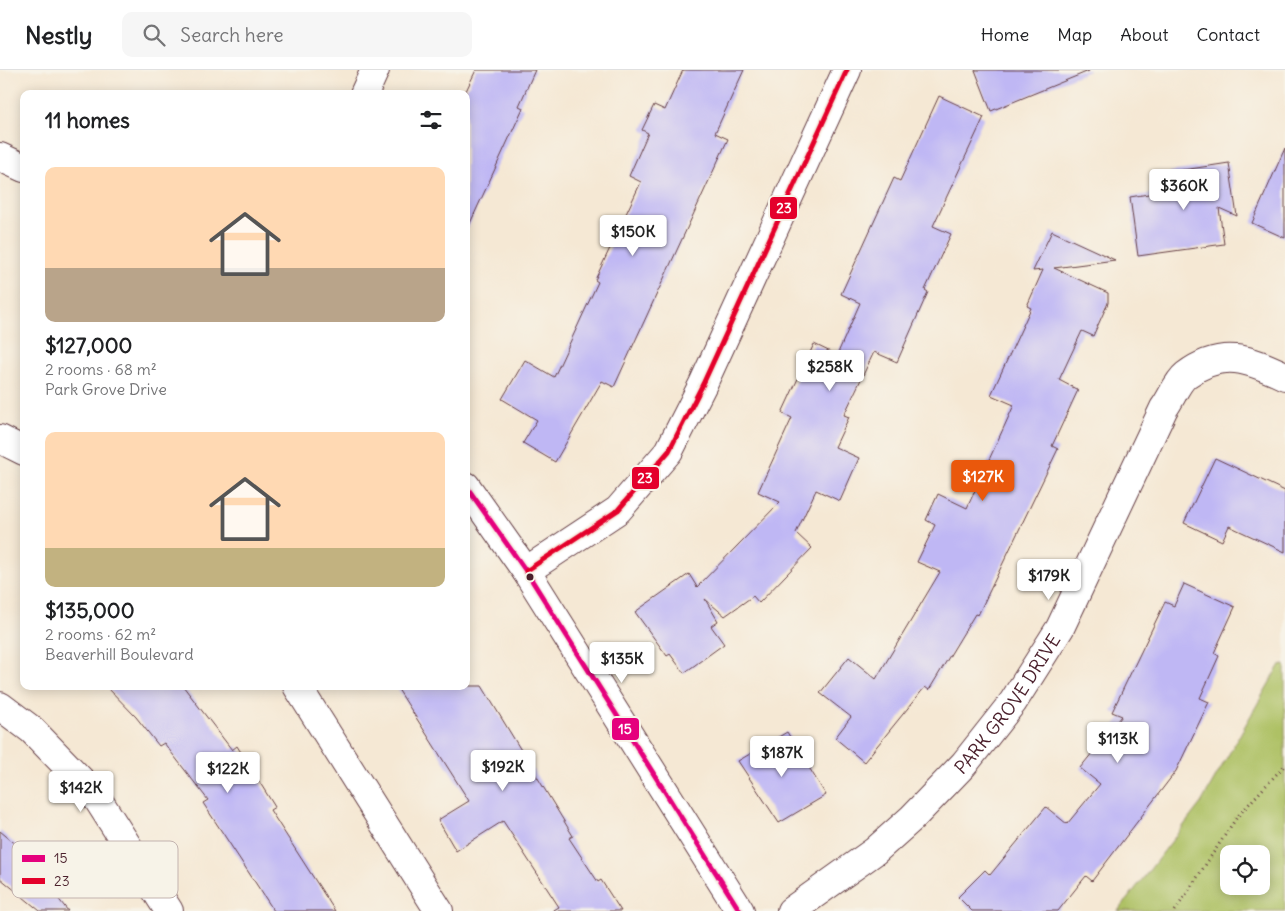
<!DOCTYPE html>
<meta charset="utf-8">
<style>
body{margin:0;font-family:Delius,sans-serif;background:#f6f6f6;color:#202124;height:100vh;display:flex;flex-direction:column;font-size:19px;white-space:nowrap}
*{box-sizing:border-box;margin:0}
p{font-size:16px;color:#757577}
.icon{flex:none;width:28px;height:28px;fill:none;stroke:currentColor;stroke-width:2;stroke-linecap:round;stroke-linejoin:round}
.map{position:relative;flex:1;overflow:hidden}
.drawer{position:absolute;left:20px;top:20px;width:450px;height:600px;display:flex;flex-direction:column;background:#fff;border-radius:10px;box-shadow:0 2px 12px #0003}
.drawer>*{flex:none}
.tools{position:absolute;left:1220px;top:775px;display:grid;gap:10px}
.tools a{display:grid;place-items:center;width:50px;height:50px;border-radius:10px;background:#fff;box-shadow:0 2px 12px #0003;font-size:25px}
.price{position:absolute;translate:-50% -42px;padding:0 11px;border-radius:5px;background:#fff;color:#222;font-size:16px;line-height:32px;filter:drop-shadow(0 1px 2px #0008)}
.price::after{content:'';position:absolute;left:50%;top:30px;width:15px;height:11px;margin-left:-8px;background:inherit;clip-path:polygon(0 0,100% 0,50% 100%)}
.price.on{background:#ea580c;color:#fff}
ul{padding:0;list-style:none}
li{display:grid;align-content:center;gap:10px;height:265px;padding:0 25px}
li span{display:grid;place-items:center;height:155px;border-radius:10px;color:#555}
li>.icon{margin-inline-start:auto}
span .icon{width:90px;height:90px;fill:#fffc;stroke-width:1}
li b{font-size:21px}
h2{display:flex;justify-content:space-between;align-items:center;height:60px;padding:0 25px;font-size:21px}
header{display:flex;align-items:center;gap:30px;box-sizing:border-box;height:70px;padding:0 25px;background:#fff;border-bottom:1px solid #e0e0e0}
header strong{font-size:24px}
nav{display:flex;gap:28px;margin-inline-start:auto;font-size:18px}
.search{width:350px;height:45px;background:#f6f6f6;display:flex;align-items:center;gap:12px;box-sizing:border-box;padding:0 18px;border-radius:10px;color:#757577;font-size:19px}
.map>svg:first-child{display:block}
.green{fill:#aec165;stroke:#7c7048;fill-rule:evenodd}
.building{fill:#bfb7f4}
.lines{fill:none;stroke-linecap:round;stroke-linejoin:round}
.minor-casing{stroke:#643d44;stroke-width:30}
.path{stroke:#643d44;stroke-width:3;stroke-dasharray:1 4;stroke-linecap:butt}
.minor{stroke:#fff;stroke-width:28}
.bus-1-casing{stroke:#f7f3e8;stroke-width:9}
.bus-2-casing{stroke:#f7f3e8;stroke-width:9}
.bus-1{stroke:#e5007d;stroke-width:5}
.bus-2{stroke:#e4002b;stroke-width:5}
.bus-dot{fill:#4a1f2b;stroke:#f7f3e8;stroke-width:2}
.labels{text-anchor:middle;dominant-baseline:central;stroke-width:4.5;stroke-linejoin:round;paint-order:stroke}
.street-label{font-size:18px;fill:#4a1f2b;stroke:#f7f3e8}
.key{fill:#f7f3e8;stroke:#c3b3af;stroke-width:1}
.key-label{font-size:14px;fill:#4a1f2b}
.line-badge{stroke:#f7f3e8;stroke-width:2}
.badge-label{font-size:14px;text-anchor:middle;font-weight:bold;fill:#fff}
</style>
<header>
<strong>Nestly</strong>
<div class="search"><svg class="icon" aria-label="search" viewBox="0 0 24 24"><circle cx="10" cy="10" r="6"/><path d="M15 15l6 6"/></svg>Search here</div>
<nav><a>Home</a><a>Map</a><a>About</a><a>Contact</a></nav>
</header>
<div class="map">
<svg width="1285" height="841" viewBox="0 0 1285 841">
<rect width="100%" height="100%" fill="#f7f3e8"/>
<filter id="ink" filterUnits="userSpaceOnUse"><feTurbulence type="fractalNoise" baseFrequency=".02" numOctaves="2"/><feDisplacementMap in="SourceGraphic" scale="10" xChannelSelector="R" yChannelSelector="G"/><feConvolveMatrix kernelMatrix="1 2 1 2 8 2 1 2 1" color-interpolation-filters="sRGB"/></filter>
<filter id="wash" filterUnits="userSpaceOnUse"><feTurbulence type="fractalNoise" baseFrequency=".0096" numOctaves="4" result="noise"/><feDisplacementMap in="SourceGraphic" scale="20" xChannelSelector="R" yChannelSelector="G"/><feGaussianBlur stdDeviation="1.12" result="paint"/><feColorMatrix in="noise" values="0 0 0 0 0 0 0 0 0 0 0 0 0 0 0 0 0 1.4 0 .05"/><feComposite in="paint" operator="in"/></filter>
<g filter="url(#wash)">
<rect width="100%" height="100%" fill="#f5e8d4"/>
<!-- green -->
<path class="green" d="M 1285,595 L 1285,841 L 1118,841 L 1201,733 L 1279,596 ZM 1229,784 L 1261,784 L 1261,816 L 1229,816 Z"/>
<g id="blocks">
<!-- building -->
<g class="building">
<path d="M 476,0 L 535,0 L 519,36 L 523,38 L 466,162 L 466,21 Z"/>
<path d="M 683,0 L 744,0 L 715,63 L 728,69 L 614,317 L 602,311 L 555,392 L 523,373 L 537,350 L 502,329 L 525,290 L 554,307 L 598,212 L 595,210 L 641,112 L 629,106 L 648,63 L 642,60 L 654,35 L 665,40 Z"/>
<path d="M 975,0 L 1089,0 L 1089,1 L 991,41 Z"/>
<path d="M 939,26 L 984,47 L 933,156 L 951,164 L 925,220 L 928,222 L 897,292 L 874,282 L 844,345 L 849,347 L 835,377 L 859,388 L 840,431 L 816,420 L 796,463 L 812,478 L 759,533 L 753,526 L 725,546 L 705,529 L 718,551 L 711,556 L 724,574 L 684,603 L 670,584 L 667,586 L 635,542 L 689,504 L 697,517 L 780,432 L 758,422 L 792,348 L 782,343 L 814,274 L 837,285 L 860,233 L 841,224 L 894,108 L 900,111 Z"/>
<path d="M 1285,78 L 1285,168 L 1252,153 Z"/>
<path d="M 1229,93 L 1237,146 L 1219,138 L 1224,174 L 1138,186 L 1130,127 L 1173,120 L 1170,102 Z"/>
<path d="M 1052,161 L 1115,190 L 1054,198 L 1108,223 L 1108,233 L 1093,266 L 1082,261 L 1059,310 L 1078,320 L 1052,376 L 1058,379 L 978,545 L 975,544 L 929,620 L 925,617 L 864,692 L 835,668 L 851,647 L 820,623 L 849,587 L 876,609 L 940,502 L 917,492 L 935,455 L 926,450 L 938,424 L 967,438 L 1014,335 L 991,325 L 1031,238 L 1027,236 L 1043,200 L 1033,201 Z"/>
<path d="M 1215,388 L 1285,421 L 1285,482 L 1229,456 L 1222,471 L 1184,453 Z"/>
<path d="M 1184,514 L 1235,537 L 1214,583 L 1219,586 L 1200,628 L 1209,632 L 1176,701 L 1092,811 L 1086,806 L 1058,841 L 972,841 L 958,827 L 985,800 L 990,805 L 1046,737 L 1067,754 L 1100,714 L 1080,698 L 1122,646 L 1112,642 L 1165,532 L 1174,536 Z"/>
<path d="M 106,616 L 183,616 L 232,680 L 237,676 L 275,737 L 270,740 L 335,841 L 274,841 L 203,733 L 208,730 L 164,673 L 159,676 L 136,647 Z"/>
<path d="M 396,616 L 482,616 L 573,766 L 569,768 L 598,812 L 601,810 L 621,841 L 552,841 L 559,837 L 503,751 L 456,781 L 438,750 L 469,731 Z"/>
<path d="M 787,662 L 826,725 L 779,753 L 738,691 Z"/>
<path d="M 0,761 L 36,791 L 32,795 L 68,841 L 40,841 L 0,808 Z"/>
</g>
</g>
</g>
<g filter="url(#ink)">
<use href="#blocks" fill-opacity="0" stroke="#643d44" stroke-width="1"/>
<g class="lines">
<defs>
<g id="minor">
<path d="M 364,24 L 375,0"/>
<path d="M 0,87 L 24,98"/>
<path d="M 0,369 L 24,381"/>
<path d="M 466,416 L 526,501 L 740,841"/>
<path d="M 526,501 L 618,440 L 669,381 L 703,314 L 847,0"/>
<path d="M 297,616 L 439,841"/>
<path d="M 0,636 L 32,660 L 95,725 L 169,841"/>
<path id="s1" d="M 791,841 L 875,781 L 912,748 L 964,694 L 1013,632 L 1060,558 L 1164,338 C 1171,329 1177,312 1186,305 C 1222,278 1249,289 1285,306"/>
</g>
</defs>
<!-- minor casing -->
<use href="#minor" class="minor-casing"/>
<!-- path -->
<path class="path" d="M 1175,841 L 1237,747 L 1285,695"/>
<!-- minor -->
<use href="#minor" class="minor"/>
<defs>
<path id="bus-1" d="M 466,416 L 526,501 L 740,841"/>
<path id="bus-2" d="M 526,501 L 618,440 L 669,381 L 703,314 L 847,0"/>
</defs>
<!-- bus-1 casing -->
<use href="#bus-1" class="bus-1-casing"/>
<!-- bus-2 casing -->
<use href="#bus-2" class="bus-2-casing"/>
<!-- bus-1 -->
<use href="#bus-1" class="bus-1"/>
<!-- bus-2 -->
<use href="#bus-2" class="bus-2"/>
</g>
</g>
<!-- markers -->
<circle class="bus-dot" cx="530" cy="507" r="4.5"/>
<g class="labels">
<!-- street labels -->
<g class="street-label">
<text stroke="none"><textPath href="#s1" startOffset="302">PARK GROVE DRIVE</textPath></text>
</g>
</g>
<!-- legend -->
<rect x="12" y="771" width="166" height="57" rx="8" class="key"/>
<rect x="22" y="785" width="23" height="7" fill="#e5007d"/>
<rect x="22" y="808" width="23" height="6" fill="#e4002b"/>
<g class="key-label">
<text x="54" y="793">15</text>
<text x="54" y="816">23</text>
</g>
<g class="line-badge">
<rect x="769" y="126" width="29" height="24" rx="5" fill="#e4002b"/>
<rect x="631" y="396" width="29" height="24" rx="5" fill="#e4002b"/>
<rect x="611" y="647" width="29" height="24" rx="5" fill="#e5007d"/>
</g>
<g class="badge-label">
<text x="784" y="143">23</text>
<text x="645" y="413">23</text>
<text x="625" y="664">15</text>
</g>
</svg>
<div class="tools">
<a><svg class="icon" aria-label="locate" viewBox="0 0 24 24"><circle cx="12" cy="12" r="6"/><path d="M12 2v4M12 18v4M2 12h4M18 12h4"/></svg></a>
</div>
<b class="price" style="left:1184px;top:141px">$360K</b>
<b class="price" style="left:633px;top:187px">$150K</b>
<b class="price" style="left:830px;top:322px">$258K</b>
<b class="price on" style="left:983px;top:432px">$127K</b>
<b class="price" style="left:1049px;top:531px">$179K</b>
<b class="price" style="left:622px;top:614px">$135K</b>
<b class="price" style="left:1118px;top:694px">$113K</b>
<b class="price" style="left:782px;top:708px">$187K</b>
<b class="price" style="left:503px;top:722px">$192K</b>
<b class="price" style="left:228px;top:724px">$122K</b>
<b class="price" style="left:81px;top:743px">$142K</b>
<section class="drawer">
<h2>11 homes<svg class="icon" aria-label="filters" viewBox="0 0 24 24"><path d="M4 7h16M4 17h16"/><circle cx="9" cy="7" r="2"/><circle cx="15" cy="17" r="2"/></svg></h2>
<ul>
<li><span style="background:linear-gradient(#ffd9b3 65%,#b9a48a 0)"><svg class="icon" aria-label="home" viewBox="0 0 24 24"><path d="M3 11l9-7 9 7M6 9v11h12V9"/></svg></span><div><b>$127,000</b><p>2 rooms · 68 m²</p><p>Park Grove Drive</p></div></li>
<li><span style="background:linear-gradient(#ffd9b3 75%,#c2b280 0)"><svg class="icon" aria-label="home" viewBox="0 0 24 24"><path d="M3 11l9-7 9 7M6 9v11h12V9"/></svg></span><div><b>$135,000</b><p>2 rooms · 62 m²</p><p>Beaverhill Boulevard</p></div></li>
</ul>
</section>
</div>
